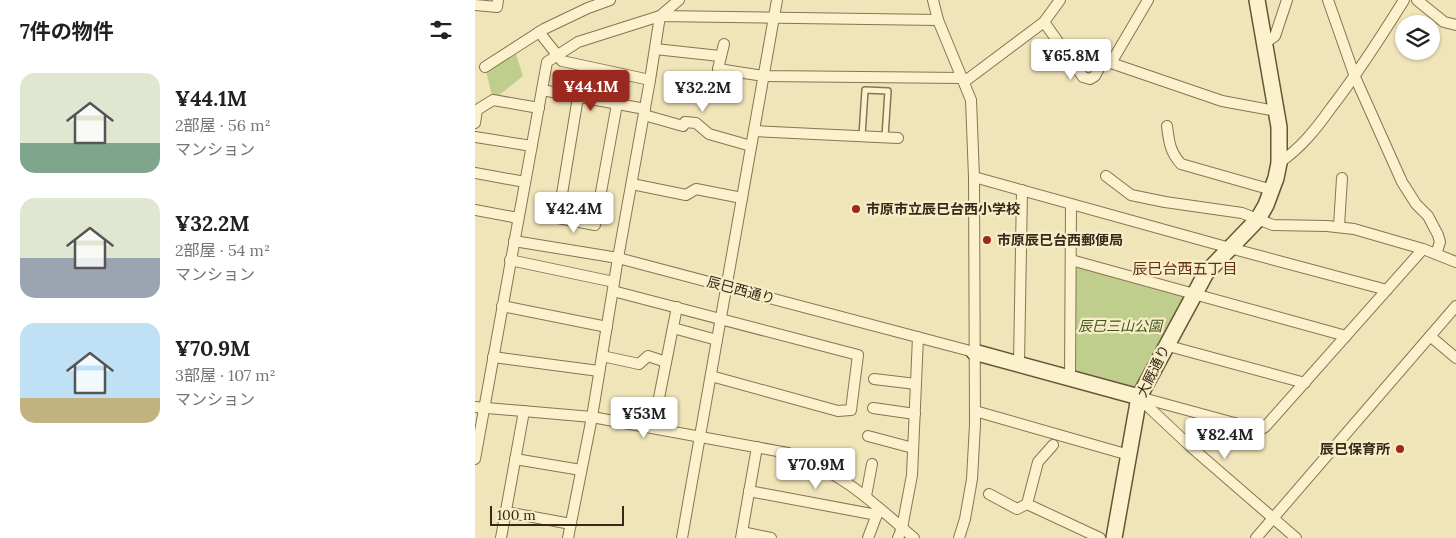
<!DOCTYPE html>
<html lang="ja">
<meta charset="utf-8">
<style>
body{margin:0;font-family:Lora,"Noto Sans JP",serif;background:#f6f6f6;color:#202124;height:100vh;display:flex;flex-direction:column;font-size:19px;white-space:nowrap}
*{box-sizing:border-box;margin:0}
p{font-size:16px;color:#757577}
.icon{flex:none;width:28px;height:28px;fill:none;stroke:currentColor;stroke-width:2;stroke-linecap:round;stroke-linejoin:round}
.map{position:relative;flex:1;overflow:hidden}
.sheet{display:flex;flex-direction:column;background:#fff;width:475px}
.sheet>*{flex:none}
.fabs{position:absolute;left:920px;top:15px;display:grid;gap:10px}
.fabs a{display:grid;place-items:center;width:45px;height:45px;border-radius:50%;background:#fff;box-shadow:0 1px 4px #0004;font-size:25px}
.scale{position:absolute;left:15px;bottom:12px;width:134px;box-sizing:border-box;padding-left:5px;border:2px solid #352919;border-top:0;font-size:14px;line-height:18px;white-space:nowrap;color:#352919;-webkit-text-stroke:4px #f7eec8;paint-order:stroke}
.price{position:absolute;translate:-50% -42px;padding:0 11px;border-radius:5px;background:#fff;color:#222;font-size:16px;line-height:32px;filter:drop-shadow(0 1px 2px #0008)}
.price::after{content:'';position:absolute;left:50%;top:30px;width:15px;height:11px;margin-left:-8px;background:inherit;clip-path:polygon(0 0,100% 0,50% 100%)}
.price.on{background:#9a2a1f;color:#fff}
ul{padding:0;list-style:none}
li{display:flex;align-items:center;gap:15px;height:125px;padding:0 20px}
li span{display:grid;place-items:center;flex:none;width:140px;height:100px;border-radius:15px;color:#555}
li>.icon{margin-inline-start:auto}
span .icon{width:60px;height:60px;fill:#fffc;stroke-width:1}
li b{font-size:21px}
h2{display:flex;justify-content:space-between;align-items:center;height:60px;padding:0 20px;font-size:21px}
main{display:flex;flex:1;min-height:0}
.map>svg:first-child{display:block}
.green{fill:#c0ce8d}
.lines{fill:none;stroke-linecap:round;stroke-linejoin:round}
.lane-casing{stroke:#877453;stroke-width:8}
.street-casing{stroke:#877453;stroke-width:12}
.secondary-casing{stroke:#695436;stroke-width:18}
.lane{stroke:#fbf1cc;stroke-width:5}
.street{stroke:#fbf1cc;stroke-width:10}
.secondary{stroke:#fbf1cc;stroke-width:15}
.poi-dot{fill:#9a2a1f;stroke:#f7eec8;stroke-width:2}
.labels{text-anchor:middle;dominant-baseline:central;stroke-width:4.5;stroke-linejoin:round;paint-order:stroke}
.poi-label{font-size:14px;font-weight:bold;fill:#352919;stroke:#f7eec8;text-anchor:start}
.street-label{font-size:14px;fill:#352919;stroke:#f7eec8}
.park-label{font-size:14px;font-style:italic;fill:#41531e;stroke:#f7eec8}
.neighbourhood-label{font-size:15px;fill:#642e16;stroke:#f7eec8}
</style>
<main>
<section class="sheet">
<h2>7件の物件<svg class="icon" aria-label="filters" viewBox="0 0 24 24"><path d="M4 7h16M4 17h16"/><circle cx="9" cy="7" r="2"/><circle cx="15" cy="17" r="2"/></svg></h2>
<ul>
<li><span style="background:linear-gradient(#dfe7d0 70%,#7fa58c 0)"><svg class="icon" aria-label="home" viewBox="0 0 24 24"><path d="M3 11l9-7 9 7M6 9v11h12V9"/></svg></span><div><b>¥44.1M</b><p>2部屋 · 56 m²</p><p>マンション</p></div></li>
<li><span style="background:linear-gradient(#dfe7d0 60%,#9aa5b1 0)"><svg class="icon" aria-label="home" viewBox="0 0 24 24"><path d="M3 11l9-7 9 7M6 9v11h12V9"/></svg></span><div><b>¥32.2M</b><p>2部屋 · 54 m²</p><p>マンション</p></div></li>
<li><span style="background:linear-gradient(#bfe0f5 75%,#c2b280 0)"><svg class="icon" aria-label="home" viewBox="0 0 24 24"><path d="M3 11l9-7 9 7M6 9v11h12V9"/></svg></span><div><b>¥70.9M</b><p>3部屋 · 107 m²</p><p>マンション</p></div></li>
</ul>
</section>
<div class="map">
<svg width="981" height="538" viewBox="0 0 981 538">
<rect width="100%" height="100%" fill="#f0e5b9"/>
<!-- green -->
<g class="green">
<path d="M 39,48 L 48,76 L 18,100 L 10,67 Z"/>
<path d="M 596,260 L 719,294 L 664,397 L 595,378 Z"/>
</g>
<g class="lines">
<defs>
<path id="lane" d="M 387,136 L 390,90 L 413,91 L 410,137"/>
<g id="street">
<path d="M 458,0 L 463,20 L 496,100 L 499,177 L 500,425 L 497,479 L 490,519 L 484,538"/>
<path d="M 673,0 L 636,63 L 747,101 L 801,111"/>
<path d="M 853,0 L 880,77 L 927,182 L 941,204 L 953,216 L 963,235 L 965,242 L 961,254"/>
<path d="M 942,0 L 969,22 L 981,25"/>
<path d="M 0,5 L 22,7 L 23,0"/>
<path d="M 569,22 L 608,77 L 615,79 L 620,76 L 630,57"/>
<path d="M 64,32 L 87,61 L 175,80"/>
<path d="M 249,44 L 243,69 L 289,76 L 487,78"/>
<path d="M 789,44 L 800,36 L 812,0"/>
<path d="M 180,49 L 245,56"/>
<path d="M 10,67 L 69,29 L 113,8 L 135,0"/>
<path d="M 489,82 L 569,22 L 585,0"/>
<path d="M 67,90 L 170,109"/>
<path d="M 103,97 L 83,218 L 120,225 L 142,104"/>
<path d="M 169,115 L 208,126 L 210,122 L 221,123 L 234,134 L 276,146"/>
<path d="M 0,123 L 2,110 L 18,100 L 64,108"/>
<path d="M 692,126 C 694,142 695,152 706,164 L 797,190"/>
<path d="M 279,131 L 423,138"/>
<path d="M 0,137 L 57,146"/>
<path d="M 804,163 C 826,148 841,129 856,108 C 883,73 906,37 929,0"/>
<path d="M 0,173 L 50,182"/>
<path d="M 631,176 L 656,195 L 690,202 L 767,213 L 798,225 L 852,226 L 879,229 L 948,249 L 981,262"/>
<path d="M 499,177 L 755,248 L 912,290"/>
<path d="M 157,184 L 211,195 L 221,189 L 267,198"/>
<path d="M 0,210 L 43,218"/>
<path d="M 864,226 L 867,178"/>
<path d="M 39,241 L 143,258 L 499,352"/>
<path d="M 35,260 L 139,282"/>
<path d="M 596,260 L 871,336"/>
<path d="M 138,291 L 383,355 L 376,410 L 363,411 L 236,376"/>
<path d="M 27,306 L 132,327"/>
<path d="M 198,328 L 242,340"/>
<path d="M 955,336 L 981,358"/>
<path d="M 690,345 L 830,383"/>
<path d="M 127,356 L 164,364 L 173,356 L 191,362"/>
<path d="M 18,357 L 124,371"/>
<path d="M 544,364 L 547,190"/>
<path d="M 595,378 L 596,204"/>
<path d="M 399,379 L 441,384"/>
<path d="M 664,397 L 785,430 L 790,427 L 948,249"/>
<path d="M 665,399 L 716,447 L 821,538"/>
<path d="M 0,407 L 117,417 L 313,453 C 368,473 396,501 439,538"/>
<path d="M 398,408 L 440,414"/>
<path d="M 500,411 L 654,455"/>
<path d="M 178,428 L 202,307"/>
<path d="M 393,436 L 438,448"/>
<path d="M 0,459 L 72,62 L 103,42 L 185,16 L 204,0"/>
<path d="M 40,459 L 106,470"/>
<path d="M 274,491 L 402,515"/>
<path d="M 514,494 L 542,509 L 552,504 L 625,538"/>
<path d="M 391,496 L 397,464"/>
<path d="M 552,504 L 563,462 L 578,445"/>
<path d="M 31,512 L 96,524"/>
<path d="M 267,532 L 296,538"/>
<path d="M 26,538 L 49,411"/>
<path d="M 93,538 L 117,417 L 143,258 L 175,80 L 185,16 L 463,20"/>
<path d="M 207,538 L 302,0"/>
<path d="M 266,538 L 282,447"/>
<path d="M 393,538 L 404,509"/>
<path d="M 423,538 L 427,528 L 437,475 L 443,337"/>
<path d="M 781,538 L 981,306"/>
</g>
<g id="secondary">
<path d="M 499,352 L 664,397"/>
<path d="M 639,538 L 664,397 L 731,273 L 783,219 L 791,205 L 801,178 L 804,163 L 804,127 L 782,0"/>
</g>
</defs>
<!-- lane casing -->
<use href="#lane" class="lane-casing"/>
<!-- street casing -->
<use href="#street" class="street-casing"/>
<!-- secondary casing -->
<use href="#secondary" class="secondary-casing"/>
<!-- lane -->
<use href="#lane" class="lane"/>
<!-- street -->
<use href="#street" class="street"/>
<!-- secondary -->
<use href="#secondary" class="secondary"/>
</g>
<!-- markers -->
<g class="poi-dot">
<circle cx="381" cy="209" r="5"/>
<circle cx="512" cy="240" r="5"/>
<circle cx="925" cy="449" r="5"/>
</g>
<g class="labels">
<!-- poi labels -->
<g class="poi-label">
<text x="391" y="209">市原市立辰巳台西小学校</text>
<text x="522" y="240">市原辰巳台西郵便局</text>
<text x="915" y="449" text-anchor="end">辰巳保育所</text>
</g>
<!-- street labels -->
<g class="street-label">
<text transform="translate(266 290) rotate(15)">辰巳西通り</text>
<text transform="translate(678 371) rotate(-64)">大厩通り</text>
</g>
<!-- park labels -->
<g class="park-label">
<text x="645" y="326">辰巳三山公園</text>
</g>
<!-- neighbourhood labels -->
<g class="neighbourhood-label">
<text x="710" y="268">辰巳台西五丁目</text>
</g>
</g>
</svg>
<div class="fabs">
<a><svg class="icon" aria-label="layers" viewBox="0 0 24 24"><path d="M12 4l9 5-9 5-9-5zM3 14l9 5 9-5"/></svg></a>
</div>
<div class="scale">100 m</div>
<b class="price" style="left:596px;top:81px">¥65.8M</b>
<b class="price on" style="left:116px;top:112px">¥44.1M</b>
<b class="price" style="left:228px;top:113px">¥32.2M</b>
<b class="price" style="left:99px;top:234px">¥42.4M</b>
<b class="price" style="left:169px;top:439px">¥53M</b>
<b class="price" style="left:750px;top:460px">¥82.4M</b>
<b class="price" style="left:341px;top:490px">¥70.9M</b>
</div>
</main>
